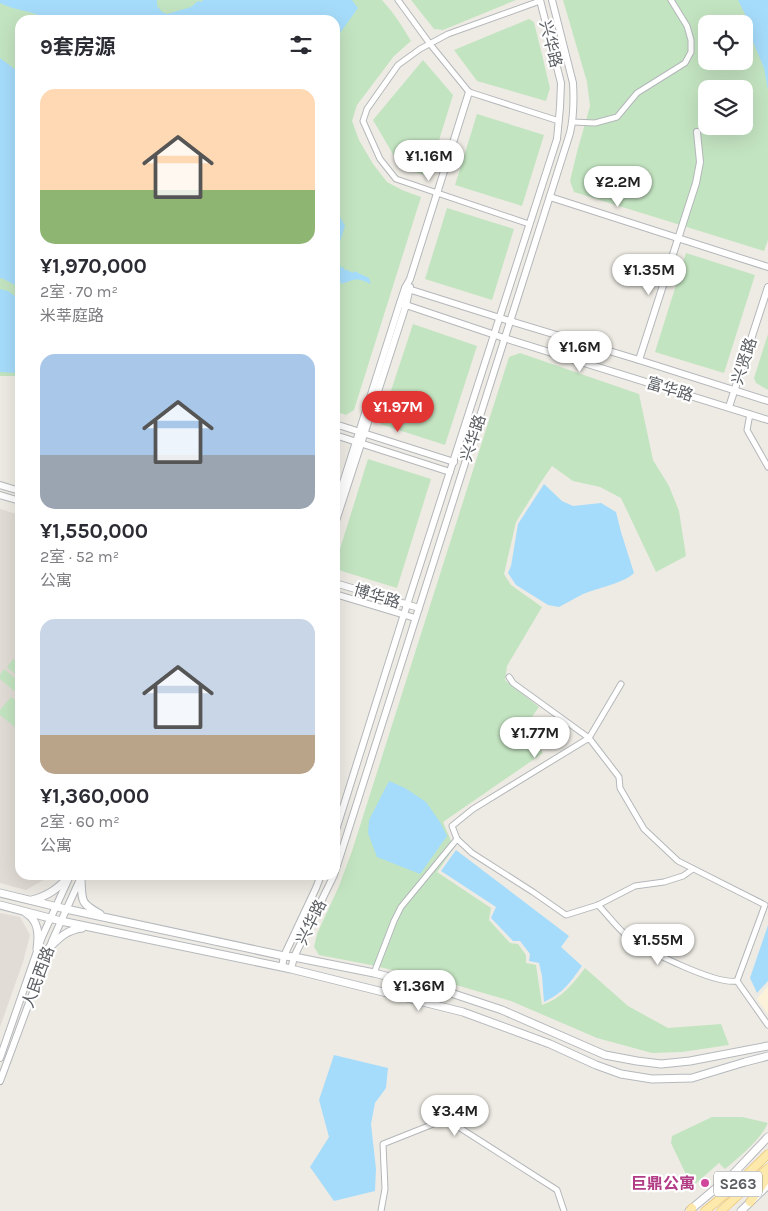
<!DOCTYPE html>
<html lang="zh">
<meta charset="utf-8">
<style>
body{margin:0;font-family:Karla,"Noto Sans SC",sans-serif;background:#f2f2f3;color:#2b2b33;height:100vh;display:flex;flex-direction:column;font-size:19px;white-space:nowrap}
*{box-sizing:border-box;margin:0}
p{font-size:16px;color:#7c7c81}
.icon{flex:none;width:28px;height:28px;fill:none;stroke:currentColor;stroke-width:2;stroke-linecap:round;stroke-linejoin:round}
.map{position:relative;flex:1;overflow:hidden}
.sheet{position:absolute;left:15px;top:15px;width:325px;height:865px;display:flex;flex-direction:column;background:#fff;border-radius:15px;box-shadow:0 5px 20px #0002}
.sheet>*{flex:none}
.buttons{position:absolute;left:698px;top:15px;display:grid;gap:10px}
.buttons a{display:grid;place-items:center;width:55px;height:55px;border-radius:10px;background:#fff;box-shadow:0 5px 20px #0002;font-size:25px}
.price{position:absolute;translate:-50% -42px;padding:0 11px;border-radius:18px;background:#fff;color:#222;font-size:16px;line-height:32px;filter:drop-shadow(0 1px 2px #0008)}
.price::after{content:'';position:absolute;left:50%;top:30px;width:15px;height:11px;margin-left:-8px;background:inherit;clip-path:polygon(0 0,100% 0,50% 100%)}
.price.selected{background:#e23635;color:#fff}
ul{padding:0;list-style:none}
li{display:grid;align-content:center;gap:10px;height:265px;padding:0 25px}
li span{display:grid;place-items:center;height:155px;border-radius:15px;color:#555}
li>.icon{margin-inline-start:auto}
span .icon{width:90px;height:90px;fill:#fffc;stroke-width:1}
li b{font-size:21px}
h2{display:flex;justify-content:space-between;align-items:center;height:60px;padding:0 25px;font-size:21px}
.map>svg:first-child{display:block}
.commercial{fill:#fcf2da}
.education{fill:#e1dcd5}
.green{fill:#c3e4c1;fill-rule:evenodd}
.water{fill:#a6dcfb}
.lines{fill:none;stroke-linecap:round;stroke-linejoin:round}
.minor-casing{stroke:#b4b7ba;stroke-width:7}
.tertiary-casing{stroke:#b4b7ba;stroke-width:8}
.secondary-casing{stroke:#b5b9bd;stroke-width:9}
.primary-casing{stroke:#ecba5f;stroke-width:9}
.minor{stroke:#fff;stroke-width:5}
.tertiary{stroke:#fff;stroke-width:6}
.secondary{stroke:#fff;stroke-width:7}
.primary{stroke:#fce9ab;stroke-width:8}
.hotel-dot{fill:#d1479c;stroke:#fff;stroke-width:2}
.labels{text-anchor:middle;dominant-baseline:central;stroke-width:4.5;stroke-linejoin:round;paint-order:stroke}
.shield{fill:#fff;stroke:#8d9092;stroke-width:1}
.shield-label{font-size:15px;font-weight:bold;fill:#5c6064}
.street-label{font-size:16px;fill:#5c6064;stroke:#fff}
.hotel-label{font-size:16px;font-weight:bold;fill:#b23c85;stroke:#fff;text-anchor:end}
</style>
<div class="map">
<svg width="768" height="1211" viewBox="0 0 768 1211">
<rect width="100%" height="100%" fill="#eeebe4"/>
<!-- commercial -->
<path class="commercial" d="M 768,986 L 768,1014 L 757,999 Z"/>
<!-- education -->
<g class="education">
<path d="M 0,509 L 20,515 L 20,875 L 52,875 L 26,890 L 0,883 Z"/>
<path d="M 0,913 L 20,917 L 30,935 L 23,962 L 0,1027 Z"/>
</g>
<!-- green -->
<g class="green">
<path d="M 0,0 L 382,0 C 394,13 402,26 411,41 L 394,56 L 357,105 L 352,121 L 359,140 L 373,164 L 387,182 L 402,190 L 421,197 L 354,410 L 346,415 L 335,411 L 335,20 L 20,20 L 20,374 L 19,376 L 0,376 Z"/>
<path d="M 411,0 L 516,0 L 443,30 L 434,29 Z"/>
<path d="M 563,0 L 768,0 L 768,240 L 764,251 L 574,192 L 570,181 L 577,152 L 590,106 L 587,82 ZM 706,24 L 744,24 L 744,61 L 706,61 ZM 706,89 L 744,89 L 744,126 L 706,126 Z"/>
<path d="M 529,19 L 534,22 L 550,88 L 546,101 L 477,81 L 454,50 Z"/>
<path d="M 423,60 L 453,95 L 428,176 L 401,168 L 373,120 Z"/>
<path d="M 477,114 L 544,135 L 522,206 L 455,185 Z"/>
<path d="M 447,208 L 514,229 L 492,300 L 425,279 Z"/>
<path d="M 686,253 L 755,275 L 724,373 L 655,352 Z"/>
<path d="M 413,324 L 477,346 L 445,445 L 380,424 Z"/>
<path d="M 768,334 L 768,390 L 756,383 L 754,378 Z"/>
<path d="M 520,353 L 639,394 L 653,460 L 669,486 L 679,511 L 686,556 L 656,572 L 621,498 L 600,487 L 573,481 L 552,466 L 541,482 L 516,522 L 504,574 L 511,585 L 542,607 L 507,666 L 505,680 L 539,707 L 526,725 L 543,753 L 443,822 L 454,848 L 437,872 L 491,908 L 489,920 L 510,943 L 518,944 L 526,955 L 526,963 L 536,965 L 542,1005 C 562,998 572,985 585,968 L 628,1006 L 668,1028 L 721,1024 L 729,1045 L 682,1052 L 652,1053 L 597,1038 L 511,1001 L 456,985 L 371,965 L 319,955 L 314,947 L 317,934 L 339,886 L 352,851 L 509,357 Z"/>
<path d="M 368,459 L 431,479 L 397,588 L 335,569 L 335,565 Z"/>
<path d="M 13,659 L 20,664 L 20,678 L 7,667 Z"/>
<path d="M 4,669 L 20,682 L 14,691 L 0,679 L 0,675 Z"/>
<path d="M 11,697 L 20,704 L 20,731 L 0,715 L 0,710 Z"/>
<path d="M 712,1117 L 742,1117 L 768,1123 C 758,1143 741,1155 725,1169 L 719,1163 L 692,1187 L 671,1143 L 672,1136 Z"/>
</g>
<!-- water -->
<g class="water">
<path d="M 0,0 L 157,0 L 157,6 L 162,12 L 167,14 L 191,7 L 198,1 L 202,2 L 203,0 L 352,0 L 358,8 L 335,40 L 335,20 L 48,20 C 33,10 15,11 0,3 Z"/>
<path d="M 738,0 L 768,0 L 768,90 L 764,68 L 749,32 L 745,14 Z"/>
<path d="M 0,58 L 16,70 L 20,77 L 20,288 L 4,279 L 0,278 Z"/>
<path d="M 335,208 L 345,226 L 336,254 L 335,254 Z"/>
<path d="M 335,264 L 344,268 L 344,271 L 345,269 L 353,273 L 354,271 L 369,278 L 371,284 C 355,276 355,280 340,284 L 341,282 L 340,281 L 339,283 L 335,283 Z"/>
<path d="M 0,289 L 8,291 L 20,300 L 20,356 L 17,359 C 21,364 21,368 18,373 L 0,372 Z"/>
<path d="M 544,484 L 562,501 L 573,506 L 601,503 L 616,512 L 621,532 L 634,573 C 624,583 598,588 583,594 C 575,598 567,603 559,607 L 548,605 L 516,585 L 508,573 L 511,566 L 518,524 Z"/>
<path d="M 389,781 L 405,788 L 426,802 L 440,822 L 447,836 L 420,874 L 377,857 L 368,833 L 369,820 Z"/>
<path d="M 456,850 L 569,936 L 561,947 L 582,966 C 570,983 563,993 544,1002 L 542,976 L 539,963 L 529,961 L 530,954 L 520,941 L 513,941 L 491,918 L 496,907 L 441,871 Z"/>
<path d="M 768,925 L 768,981 L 757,993 L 750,978 Z"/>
<path d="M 334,1055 L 388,1068 L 386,1088 L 375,1103 L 371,1124 L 376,1169 L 375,1191 L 334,1201 L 310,1167 L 329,1137 L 319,1100 Z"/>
</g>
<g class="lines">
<defs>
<g id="minor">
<path d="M 398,0 L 430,44 L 469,92 L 559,121"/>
<path d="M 573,122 L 595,123 L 617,117 L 637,93 L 685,63 L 691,52 L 691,40 L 687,26 L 671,0"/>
<path d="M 529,224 L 396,179 L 380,159 L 363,121 L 367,109 L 398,65 L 420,49 L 448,34 L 540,1"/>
<path d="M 750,414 L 747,430 L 768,467"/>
<path d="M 509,677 L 513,683 L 589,738 L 621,684"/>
<path d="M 693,869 L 683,876 L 664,882 L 635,886 L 598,905 L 566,915 L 533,892 L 472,853 L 457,839 L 452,826 L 473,809 L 589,738 L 619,777 L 620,788 L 644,829 L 678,861 L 765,905 L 737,981"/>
<path d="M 598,905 C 608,915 620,932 631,939 C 650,952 716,985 737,981"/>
<path d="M 374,973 L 394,921 L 401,907 L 457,839"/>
<path d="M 737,981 L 768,1025"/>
<path d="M 381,1211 L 385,1189 L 383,1144 L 446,1119 L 557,1190 L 564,1211"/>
</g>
<g id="tertiary">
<path d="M 550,197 L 768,267"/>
<path d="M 405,288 L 500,318 L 639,360 L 768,401"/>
<path d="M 400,303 L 504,338 L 768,420"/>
<path d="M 639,360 L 696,183 L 700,162 L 697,132"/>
<path d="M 729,407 L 768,287"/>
<path d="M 335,424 L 454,462"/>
<path d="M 335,435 L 450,472"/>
<path d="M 0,485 L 20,491"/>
<path d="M 0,495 L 20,501"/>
<path d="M 335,508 L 400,303 L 405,288 L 410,279 L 469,92"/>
<path d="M 335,524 L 406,305 L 410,287"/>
<path d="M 335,583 L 419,608"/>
<path d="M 335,594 L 415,618"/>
<path d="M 335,833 C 407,601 483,370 557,139 L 560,107 L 561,83 L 540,0"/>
<path d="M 335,872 L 570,133 C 574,116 574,100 573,83 L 552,0"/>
<path d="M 282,967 L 284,956 L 316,888 L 321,875"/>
<path d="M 291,969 L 294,957 L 334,875"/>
<path d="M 0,1058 L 42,937 L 69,878"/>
<path d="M 0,1081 L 52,941 L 82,875"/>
</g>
<g id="secondary">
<path d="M 81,879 C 82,901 80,903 100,914"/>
<path d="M 0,893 L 66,909 L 284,956 L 294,957 L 374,973 L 445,991 L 502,1010 L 605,1055 L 637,1061 L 661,1064 L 690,1061 L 768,1046"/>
<path d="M 32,900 C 48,896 57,889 69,877"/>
<path d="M 0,905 L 61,921 L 291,969 L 463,1012 L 550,1044 L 596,1065 L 621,1074 L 652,1079 L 692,1078 L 745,1062 L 768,1056"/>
<path d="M 26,913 C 39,921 39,935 37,949"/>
<path d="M 49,948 C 60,937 67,930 82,928"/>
<path d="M 689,1211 L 734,1173 L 768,1137"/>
<path d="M 741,1211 L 768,1185"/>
</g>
<g id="primary">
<path d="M 750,1202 L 768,1177"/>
<path d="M 690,1211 L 692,1208"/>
<path d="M 705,1211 L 733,1188 L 768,1154"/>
<path d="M 721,1211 L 768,1168"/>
</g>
</defs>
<!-- minor casing -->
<use href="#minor" class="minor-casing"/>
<!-- tertiary casing -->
<use href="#tertiary" class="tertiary-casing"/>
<!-- secondary casing -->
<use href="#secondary" class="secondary-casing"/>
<!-- primary casing -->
<use href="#primary" class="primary-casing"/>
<!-- minor -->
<use href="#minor" class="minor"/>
<!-- tertiary -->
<use href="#tertiary" class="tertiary"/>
<!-- secondary -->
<use href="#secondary" class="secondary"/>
<!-- primary -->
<use href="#primary" class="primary"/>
</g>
<!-- markers -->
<circle class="hotel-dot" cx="705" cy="1183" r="5"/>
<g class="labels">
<!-- shield labels -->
<rect class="shield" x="714" y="1171.5" width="48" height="25" rx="4"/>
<g class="shield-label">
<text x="738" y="1184">S263</text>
</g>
<!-- street labels -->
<g class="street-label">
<text transform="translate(551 44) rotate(76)">兴华路</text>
<text transform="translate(744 361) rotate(-72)">兴贤路</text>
<text transform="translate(670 389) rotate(17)">富华路</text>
<text transform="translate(473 438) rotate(-72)">兴华路</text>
<text transform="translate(377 596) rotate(17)">博华路</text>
<text transform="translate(311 922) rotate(-64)">兴华路</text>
<text transform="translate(38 977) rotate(-70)">人民西路</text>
</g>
<!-- hotel labels -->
<g class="hotel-label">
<text x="695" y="1183">巨鼎公寓</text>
</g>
</g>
</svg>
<div class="buttons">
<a><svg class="icon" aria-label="locate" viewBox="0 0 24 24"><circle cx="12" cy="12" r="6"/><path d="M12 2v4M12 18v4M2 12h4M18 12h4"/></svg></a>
<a><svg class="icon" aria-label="layers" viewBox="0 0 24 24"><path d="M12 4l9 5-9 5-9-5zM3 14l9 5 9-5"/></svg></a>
</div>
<b class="price" style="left:429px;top:182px">¥1.16M</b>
<b class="price" style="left:618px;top:208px">¥2.2M</b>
<b class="price" style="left:649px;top:296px">¥1.35M</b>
<b class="price" style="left:580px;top:373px">¥1.6M</b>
<b class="price selected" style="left:398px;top:433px">¥1.97M</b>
<b class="price" style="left:535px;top:759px">¥1.77M</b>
<b class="price" style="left:658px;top:966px">¥1.55M</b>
<b class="price" style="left:419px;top:1012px">¥1.36M</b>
<b class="price" style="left:455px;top:1137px">¥3.4M</b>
<section class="sheet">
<h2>9套房源<svg class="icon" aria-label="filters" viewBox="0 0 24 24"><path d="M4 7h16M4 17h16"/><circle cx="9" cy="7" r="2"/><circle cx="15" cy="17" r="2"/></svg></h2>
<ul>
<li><span style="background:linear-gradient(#ffd9b3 65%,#8fb573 0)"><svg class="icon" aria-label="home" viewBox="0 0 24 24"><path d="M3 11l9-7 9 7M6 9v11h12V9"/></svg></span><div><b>¥1,970,000</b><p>2室 · 70 m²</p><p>米莘庭路</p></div></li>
<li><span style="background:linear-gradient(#a9c7e8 65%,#9aa5b1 0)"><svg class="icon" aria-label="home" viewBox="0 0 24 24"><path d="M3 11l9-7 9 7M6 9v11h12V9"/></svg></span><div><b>¥1,550,000</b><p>2室 · 52 m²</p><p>公寓</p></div></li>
<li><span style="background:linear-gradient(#c9d6e8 75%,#b9a48a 0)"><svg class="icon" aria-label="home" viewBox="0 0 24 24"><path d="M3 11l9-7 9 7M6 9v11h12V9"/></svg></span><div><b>¥1,360,000</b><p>2室 · 60 m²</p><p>公寓</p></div></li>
</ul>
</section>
</div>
